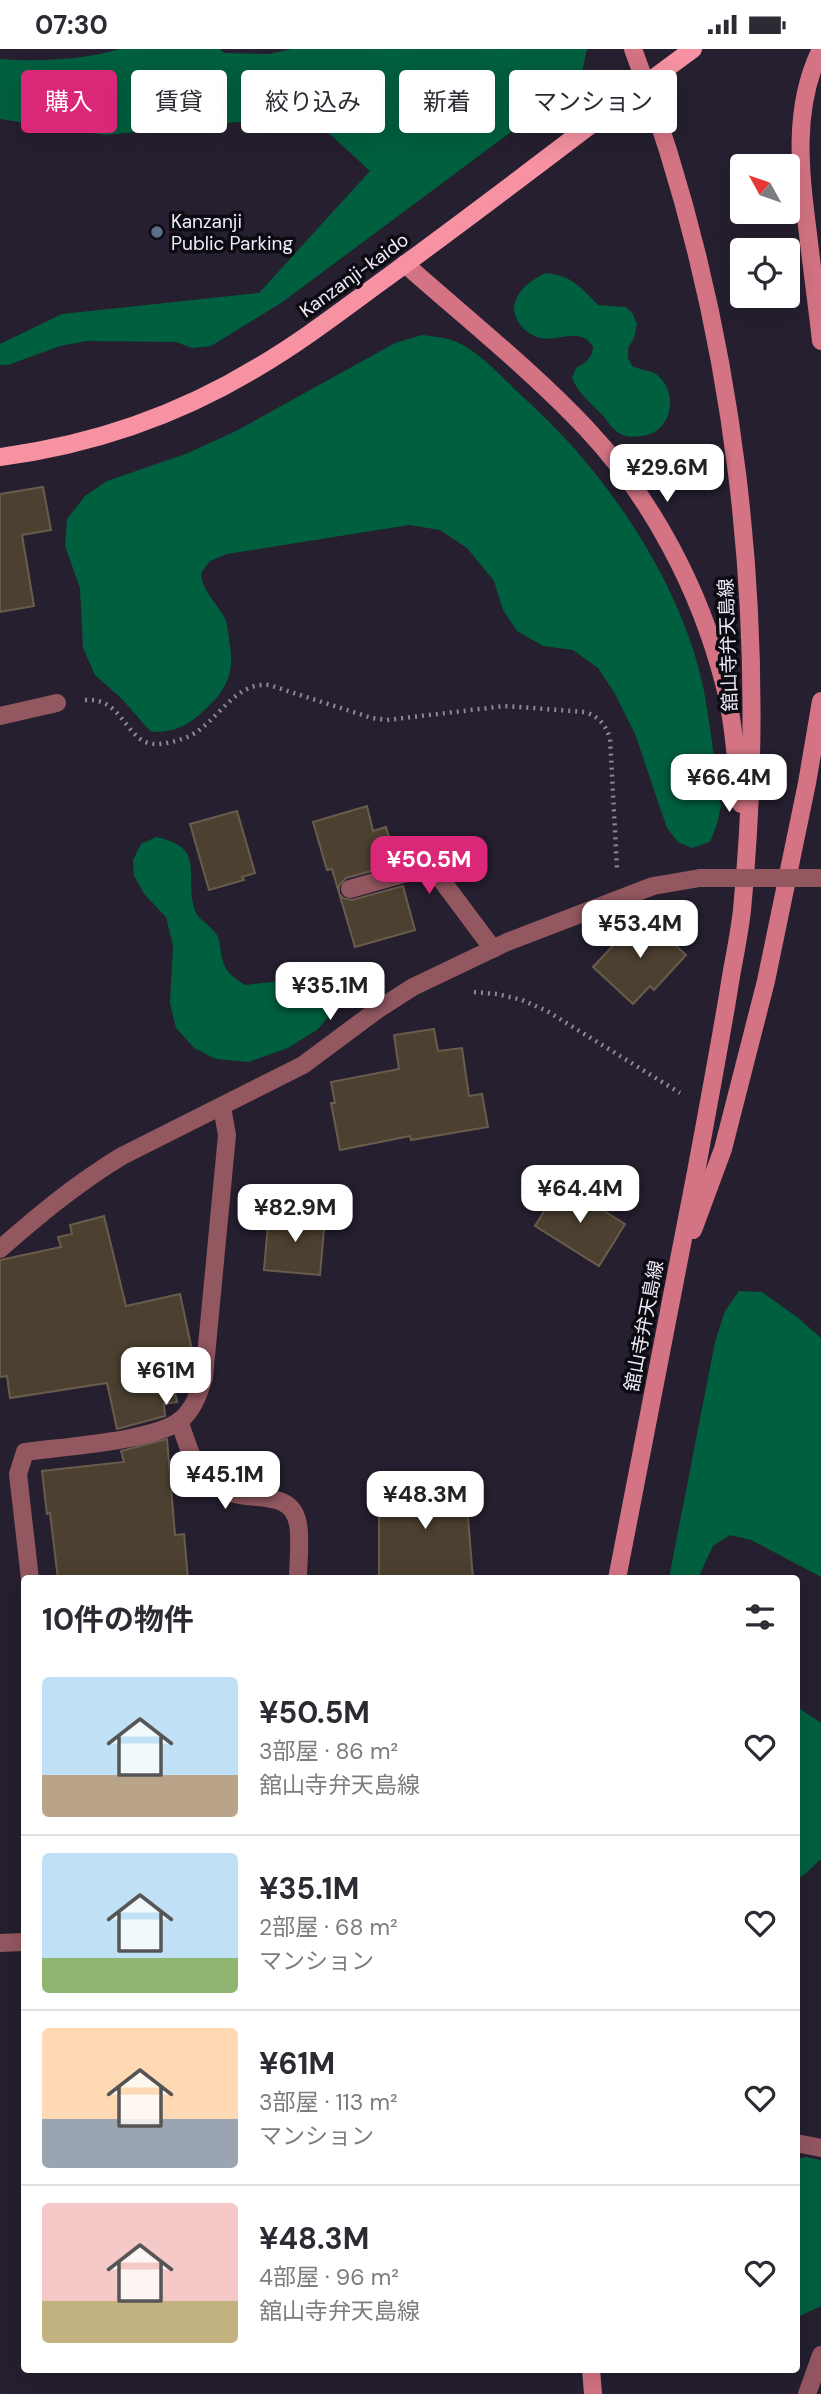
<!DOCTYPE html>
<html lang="ja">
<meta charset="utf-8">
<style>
body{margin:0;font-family:"DM Sans","Noto Sans JP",sans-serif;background:#f7f7f7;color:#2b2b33;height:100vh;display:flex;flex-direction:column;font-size:26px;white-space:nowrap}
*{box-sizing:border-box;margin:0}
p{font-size:23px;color:#7c7c81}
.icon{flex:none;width:38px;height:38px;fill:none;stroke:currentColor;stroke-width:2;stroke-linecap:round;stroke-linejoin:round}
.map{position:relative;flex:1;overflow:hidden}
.panel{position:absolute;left:21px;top:1526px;width:779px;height:798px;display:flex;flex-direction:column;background:#fff;border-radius:7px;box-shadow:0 7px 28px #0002}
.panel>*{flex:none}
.banner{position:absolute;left:21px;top:21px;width:780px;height:63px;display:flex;gap:14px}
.needle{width:46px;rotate:310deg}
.controls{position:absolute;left:730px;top:105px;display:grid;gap:14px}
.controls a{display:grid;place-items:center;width:70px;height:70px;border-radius:7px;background:#fff;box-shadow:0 7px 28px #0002;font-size:35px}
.price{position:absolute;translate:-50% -60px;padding:0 16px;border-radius:14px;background:#fff;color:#222;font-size:23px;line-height:46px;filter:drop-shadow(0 2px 4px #0008)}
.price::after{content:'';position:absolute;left:50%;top:42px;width:21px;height:16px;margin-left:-10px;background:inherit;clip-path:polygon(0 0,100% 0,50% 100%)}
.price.current{background:#db2777;color:#fff}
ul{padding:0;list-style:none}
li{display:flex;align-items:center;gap:21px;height:175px;padding:0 21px}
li+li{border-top:2px solid #e1e1e2}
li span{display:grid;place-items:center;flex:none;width:196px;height:140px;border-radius:7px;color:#555}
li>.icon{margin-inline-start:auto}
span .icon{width:84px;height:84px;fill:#fffc;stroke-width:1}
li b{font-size:30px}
h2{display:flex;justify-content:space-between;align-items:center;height:84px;padding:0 21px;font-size:30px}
.chip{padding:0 24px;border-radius:7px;background:#fff;box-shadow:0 7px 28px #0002;font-size:24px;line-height:63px}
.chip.current{background:#db2777;color:#fff}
.status{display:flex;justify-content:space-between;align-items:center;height:49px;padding:0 35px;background:#fff;direction:ltr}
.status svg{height:19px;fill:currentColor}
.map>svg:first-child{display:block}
.forest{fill:#005f3f}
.building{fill:#4c4030;stroke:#6a5c4c;stroke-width:2}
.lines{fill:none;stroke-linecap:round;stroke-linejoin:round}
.path{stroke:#8d8895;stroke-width:4.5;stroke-dasharray:2 5;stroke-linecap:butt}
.street{stroke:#935760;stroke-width:18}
.secondary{stroke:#d37383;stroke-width:18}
.primary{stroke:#f692a2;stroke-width:18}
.street-bridge{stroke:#935760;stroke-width:18}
.primary-bridge{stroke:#f692a2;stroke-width:18}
.service-dot{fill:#5c6f8a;stroke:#0d0b12;stroke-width:2.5}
.labels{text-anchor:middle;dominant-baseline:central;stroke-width:7;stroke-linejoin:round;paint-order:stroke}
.poi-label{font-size:19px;fill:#f0ecf7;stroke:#0d0b12;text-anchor:start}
.street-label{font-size:19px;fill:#f0ecf7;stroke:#0d0b12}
</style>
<div class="status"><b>07:30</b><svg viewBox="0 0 49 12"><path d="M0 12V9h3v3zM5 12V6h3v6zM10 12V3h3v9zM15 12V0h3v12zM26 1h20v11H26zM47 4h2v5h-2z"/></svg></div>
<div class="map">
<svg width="821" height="2345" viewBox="0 0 821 2345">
<rect width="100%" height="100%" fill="#251f2f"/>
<!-- forest -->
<g class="forest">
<path d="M 120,0 L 220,0 L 224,4 L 269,5 L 292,0 L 587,0 L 582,23 L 565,43 L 281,254 L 211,297 L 192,299 L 176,293 L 87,292 L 60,297 L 8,316 L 0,316 L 0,295 L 62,265 L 259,244 L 370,122 L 309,66 L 105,86 L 0,70 L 0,10 C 39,13 82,11 120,0 Z"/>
<path d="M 546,224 C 574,228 579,237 598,256 L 626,258 L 633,265 L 637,275 L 634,289 L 628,299 L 628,309 L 632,317 C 639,320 646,321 652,323 C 679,336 676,383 642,387 C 632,388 625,389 616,382 C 611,378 607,371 602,366 C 591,354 578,344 572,329 L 576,319 C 586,313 592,310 593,298 C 593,297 587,290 586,290 C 567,279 547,302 523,279 C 518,274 514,266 514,259 C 517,240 530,232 546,224 Z"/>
<path d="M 422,286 C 431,287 440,288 448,290 C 477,298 502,329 523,348 C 605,421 682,533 704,642 C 711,680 715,719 721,757 L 717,775 L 710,793 L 692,799 L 678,793 L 667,779 L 635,685 L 614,643 L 598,619 L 573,601 L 543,597 L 517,582 L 503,561 L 494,532 L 467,499 L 440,481 L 409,476 L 227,505 L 210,512 L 201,524 C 202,541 214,551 223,566 C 228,573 228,583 229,591 C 236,627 225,643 199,666 C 187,677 166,686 150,682 L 122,650 L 95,626 L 83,599 L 80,539 L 65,497 L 67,470 L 85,447 L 107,432 L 188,404 L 236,382 L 395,294 Z"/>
<path d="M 156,788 C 203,798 187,820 193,854 C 196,873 210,873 218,888 C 220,892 220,898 221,903 C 223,921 231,927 245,936 L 313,928 L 328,933 L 337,945 L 335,961 L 318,980 L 288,999 L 248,1013 L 216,1010 L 194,999 L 176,979 L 170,954 L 173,897 L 166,868 L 145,846 L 134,827 L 133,811 L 141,795 Z"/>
<path d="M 739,1242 L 762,1243 L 797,1268 L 821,1289 L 821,1528 L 751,1491 L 730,1486 L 713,1497 L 698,1529 L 669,1529 L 715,1293 L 725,1262 Z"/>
<path d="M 796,1657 L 821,1674 L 821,1810 L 805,1825 L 796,1830 Z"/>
<path d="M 806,2108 L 821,2111 L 821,2257 L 798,2268 L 796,2268 L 796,2110 Z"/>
</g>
<!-- building -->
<g class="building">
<path d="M 43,438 L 51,481 L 22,486 L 34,557 L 0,563 L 0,445 Z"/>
<path d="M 367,757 L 373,782 L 386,778 L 397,815 L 346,829 L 339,837 L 339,844 L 343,849 L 352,851 L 403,837 L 415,881 L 355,898 L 332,820 L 327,821 L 313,773 Z"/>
<path d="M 237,762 L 255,824 L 242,828 L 244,831 L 209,841 L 190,775 Z"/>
<path d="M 643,865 L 686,906 L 654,941 L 650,937 L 633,955 L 593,918 Z"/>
<path d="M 434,980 L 438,1002 L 462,999 L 469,1047 L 482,1045 L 488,1078 L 411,1091 L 410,1087 L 340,1101 L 331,1054 L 335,1054 L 331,1033 L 399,1020 L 394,986 Z"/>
<path d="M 561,1135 L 625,1175 L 599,1217 L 535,1177 Z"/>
<path d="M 269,1164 L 325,1169 L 320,1226 L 264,1221 Z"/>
<path d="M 104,1167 L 126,1257 L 180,1245 L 192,1301 L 167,1306 L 177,1353 L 164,1355 L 165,1367 L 117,1380 L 107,1334 L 10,1349 L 7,1327 L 0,1328 L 0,1211 L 61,1198 L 58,1188 L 72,1185 L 70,1176 Z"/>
<path d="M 167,1390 L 175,1486 L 184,1485 L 188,1530 L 58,1530 L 50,1464 L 47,1465 L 42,1422 L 124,1413 L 121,1402 Z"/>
<path d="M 447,1429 L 447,1432 L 465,1431 L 473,1530 L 379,1530 L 379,1437 Z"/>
</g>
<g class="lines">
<!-- path -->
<g class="path">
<path d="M 85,651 C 126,648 125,698 159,695 C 171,694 185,690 195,684 C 220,668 236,633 269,636 L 372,669 L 387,671 L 505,657 L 585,663 C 599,668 605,675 610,689 L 617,819"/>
<path d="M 474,943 L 497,945 L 522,951 L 547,962 L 680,1044"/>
</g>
<!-- street -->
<g class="street">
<path d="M 0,667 L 57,654"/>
<path d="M 350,840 L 431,817 L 493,900"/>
<path d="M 0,1200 C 40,1165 76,1135 122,1107 L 303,1016 L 377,961 L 413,938 L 507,893 L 640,842 L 653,837 L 700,829"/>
<path d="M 179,1372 C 186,1390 191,1412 204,1426 C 211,1433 221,1441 231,1444 C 255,1452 292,1441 298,1475 C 301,1493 298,1512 298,1530"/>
<path d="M 30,1530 L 18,1425 L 25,1403 C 60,1398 158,1392 182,1370 C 194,1359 199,1344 204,1328 L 227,1086 L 222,1058"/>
<path d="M 0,1894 L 24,1893"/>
<path d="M 796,2094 L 821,2099"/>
<path d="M 807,2345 L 821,2306"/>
</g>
<!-- secondary -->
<g class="secondary">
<path d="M 821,0 C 792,59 800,122 808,185 C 812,220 817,256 821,292"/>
<path d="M 405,215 C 466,269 530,320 586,379 C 652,449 700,541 724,634 C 734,672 736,715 741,755"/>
<path d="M 693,1181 L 723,1100 L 766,932 L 807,734 L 821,652"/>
<path d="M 617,1530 C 643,1394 669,1258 696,1123 C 707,1064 718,1005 728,946 C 732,918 739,889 742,861 C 770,570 737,274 633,0"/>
<path d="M 591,2320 L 593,2345"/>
</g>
<!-- primary -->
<path class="primary" d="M 0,408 C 91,396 179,366 258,318 C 304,291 346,258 389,227 C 460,175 530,122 601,68"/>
<!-- street-bridge -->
<path class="street-bridge" d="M 700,829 L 821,829"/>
<!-- primary-bridge -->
<path class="primary-bridge" d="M 601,68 L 693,0"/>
</g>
<!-- markers -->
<circle class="service-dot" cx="157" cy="183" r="7"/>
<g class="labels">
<!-- poi labels -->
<g class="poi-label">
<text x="171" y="172">Kanzanji<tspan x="171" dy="22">Public Parking</tspan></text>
</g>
<!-- street labels -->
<g class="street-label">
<text transform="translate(354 226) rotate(-36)">Kanzanji-kaido</text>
<text transform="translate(728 596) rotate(-92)">舘山寺弁天島線</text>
<text transform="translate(644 1277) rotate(-79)">舘山寺弁天島線</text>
</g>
</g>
</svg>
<div class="controls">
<a><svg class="needle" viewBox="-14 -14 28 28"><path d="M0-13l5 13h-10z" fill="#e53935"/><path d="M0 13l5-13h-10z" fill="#7c7c81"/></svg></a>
<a><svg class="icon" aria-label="locate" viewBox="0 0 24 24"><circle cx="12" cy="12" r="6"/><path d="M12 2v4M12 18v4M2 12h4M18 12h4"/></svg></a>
</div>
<b class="price" style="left:667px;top:455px">¥29.6M</b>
<b class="price" style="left:729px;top:765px">¥66.4M</b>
<b class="price current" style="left:429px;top:847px">¥50.5M</b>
<b class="price" style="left:640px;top:911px">¥53.4M</b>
<b class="price" style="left:330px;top:973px">¥35.1M</b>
<b class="price" style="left:580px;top:1176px">¥64.4M</b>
<b class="price" style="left:295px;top:1195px">¥82.9M</b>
<b class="price" style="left:166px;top:1358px">¥61M</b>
<b class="price" style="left:225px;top:1462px">¥45.1M</b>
<b class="price" style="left:425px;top:1482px">¥48.3M</b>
<div class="banner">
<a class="chip current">購入</a>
<a class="chip">賃貸</a>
<a class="chip">絞り込み</a>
<a class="chip">新着</a>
<a class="chip">マンション</a>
</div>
<section class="panel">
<h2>10件の物件<svg class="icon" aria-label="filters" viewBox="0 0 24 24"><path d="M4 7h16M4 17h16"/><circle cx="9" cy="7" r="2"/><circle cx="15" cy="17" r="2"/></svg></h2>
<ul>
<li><span style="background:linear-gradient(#bfe0f5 70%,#b9a48a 0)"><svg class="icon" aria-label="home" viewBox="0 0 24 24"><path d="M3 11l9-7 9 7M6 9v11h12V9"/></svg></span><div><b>¥50.5M</b><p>3部屋 · 86 m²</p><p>舘山寺弁天島線</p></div><svg class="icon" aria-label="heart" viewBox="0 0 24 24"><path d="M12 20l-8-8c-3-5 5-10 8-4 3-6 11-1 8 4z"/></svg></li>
<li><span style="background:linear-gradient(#bfe0f5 75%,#8fb573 0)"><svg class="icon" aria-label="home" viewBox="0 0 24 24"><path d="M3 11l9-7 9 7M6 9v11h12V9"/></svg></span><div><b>¥35.1M</b><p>2部屋 · 68 m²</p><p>マンション</p></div><svg class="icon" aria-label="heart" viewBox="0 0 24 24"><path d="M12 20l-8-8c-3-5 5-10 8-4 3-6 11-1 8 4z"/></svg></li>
<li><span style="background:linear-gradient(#ffd9b3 65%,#9aa5b1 0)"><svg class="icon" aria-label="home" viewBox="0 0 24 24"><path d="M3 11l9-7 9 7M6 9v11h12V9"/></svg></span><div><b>¥61M</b><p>3部屋 · 113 m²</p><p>マンション</p></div><svg class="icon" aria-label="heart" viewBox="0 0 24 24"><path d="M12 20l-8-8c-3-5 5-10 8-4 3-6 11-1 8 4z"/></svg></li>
<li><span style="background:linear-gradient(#f6c9c9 70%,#c2b280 0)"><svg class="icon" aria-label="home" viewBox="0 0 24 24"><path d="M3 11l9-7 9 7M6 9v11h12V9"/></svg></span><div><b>¥48.3M</b><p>4部屋 · 96 m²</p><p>舘山寺弁天島線</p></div><svg class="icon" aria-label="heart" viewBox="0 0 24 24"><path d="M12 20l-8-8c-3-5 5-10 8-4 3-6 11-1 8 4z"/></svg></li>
</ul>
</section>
</div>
